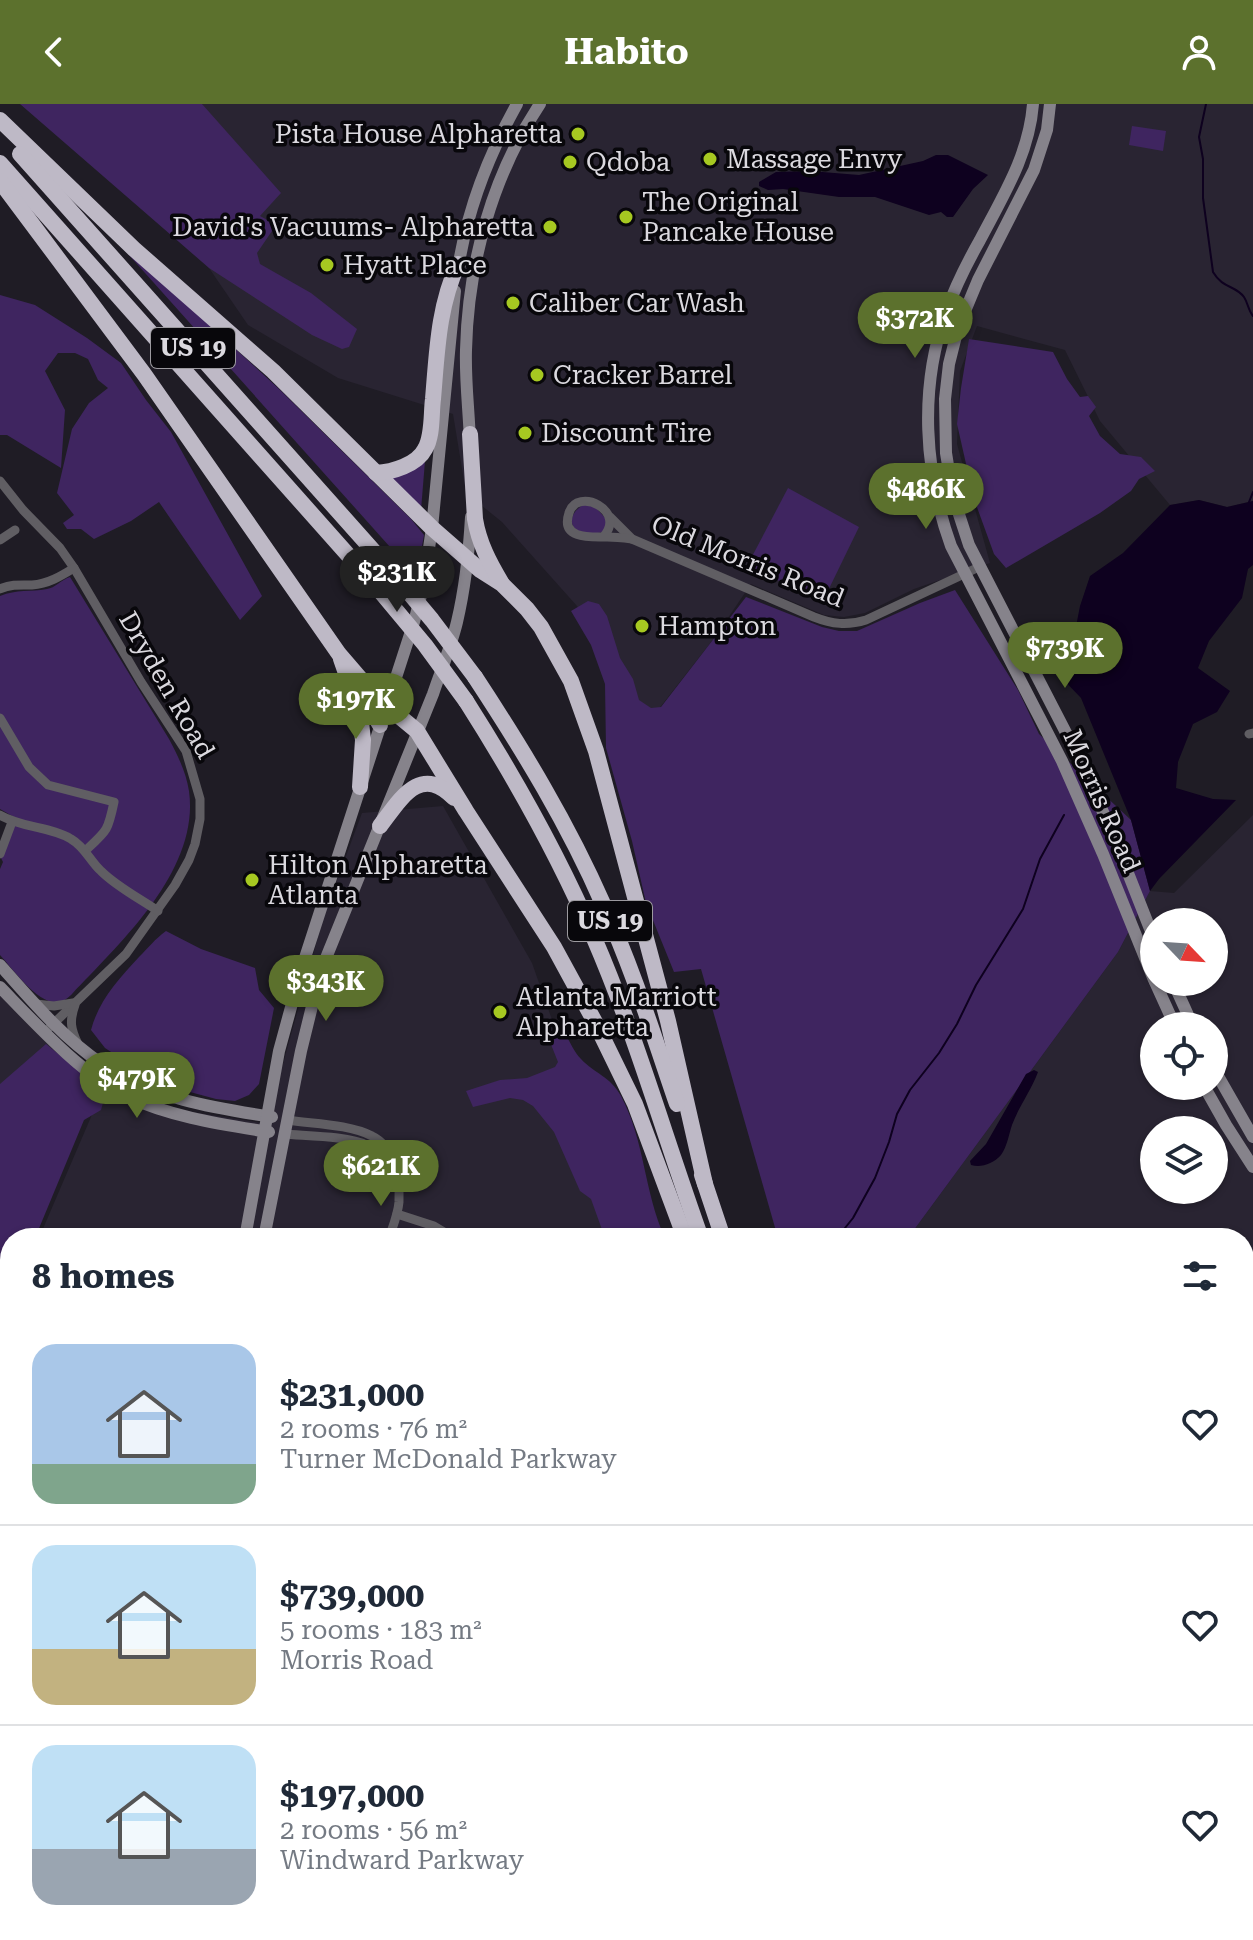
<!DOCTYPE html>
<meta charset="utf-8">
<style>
body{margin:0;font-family:"Roboto Serif",serif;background:#f6f6f7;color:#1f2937;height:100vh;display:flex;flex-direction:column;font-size:30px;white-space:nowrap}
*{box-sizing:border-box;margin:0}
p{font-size:26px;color:#747a83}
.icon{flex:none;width:44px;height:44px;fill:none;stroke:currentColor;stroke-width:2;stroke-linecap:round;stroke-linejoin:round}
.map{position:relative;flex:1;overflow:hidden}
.side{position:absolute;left:0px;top:1124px;width:1254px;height:712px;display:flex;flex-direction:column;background:#fff;border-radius:32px 32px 0 0;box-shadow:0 2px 6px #0004}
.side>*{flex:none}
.needle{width:52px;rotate:115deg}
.fabs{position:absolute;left:1140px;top:804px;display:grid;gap:16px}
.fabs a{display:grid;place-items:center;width:88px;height:88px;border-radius:50%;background:#fff;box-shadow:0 2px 6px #0004;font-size:40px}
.price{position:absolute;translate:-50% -68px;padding:0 18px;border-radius:28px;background:#5c712d;color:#fff;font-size:26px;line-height:52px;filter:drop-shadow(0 2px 4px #0008)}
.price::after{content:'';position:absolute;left:50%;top:48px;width:24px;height:18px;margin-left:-12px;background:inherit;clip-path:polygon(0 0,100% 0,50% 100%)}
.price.on{background:#222;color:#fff}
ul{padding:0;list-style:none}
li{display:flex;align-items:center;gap:24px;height:200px;padding:0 32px}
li+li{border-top:2px solid #e0e1e3}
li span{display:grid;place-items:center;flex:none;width:224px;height:160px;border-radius:24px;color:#555}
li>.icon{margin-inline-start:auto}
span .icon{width:96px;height:96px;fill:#fffc;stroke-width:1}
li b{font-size:34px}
h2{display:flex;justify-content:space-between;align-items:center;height:96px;padding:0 32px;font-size:34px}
header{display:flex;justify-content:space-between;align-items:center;height:104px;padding:0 32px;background:#5c712d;color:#fff;font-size:36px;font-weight:700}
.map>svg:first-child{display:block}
.built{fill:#292432;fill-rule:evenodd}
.green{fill:#3f2560}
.water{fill:#0e011f}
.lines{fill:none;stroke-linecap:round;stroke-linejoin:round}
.stream{stroke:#0e011f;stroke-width:2}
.street{stroke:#605e63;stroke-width:9}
.secondary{stroke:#86838b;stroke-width:12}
.highway{stroke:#beb9c6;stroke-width:16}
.highway-bridge{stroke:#beb9c6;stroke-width:16}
.poi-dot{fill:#a6c821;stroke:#08070b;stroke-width:3}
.labels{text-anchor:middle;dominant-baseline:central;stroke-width:7;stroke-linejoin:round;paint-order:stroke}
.shield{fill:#08070b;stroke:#9c9a9f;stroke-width:2}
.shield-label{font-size:24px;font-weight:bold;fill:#dbd9df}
.poi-label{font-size:26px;fill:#dbd9df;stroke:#08070b;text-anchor:start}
.street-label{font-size:26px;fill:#dbd9df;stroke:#08070b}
</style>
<header><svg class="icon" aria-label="back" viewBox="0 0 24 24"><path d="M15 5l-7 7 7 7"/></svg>Habito<svg class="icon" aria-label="person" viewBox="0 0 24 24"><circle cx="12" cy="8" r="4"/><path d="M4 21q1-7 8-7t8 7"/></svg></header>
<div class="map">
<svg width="1253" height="1836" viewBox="0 0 1253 1836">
<rect width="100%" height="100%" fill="#1f1c25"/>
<!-- built -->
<g class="built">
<path d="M 202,0 L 1253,0 L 1253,397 L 1227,403 L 1199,396 L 1170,401 L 1100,317 L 1065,246 L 977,222 L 960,267 L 957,340 L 990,459 L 914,485 L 865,509 L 844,513 L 824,511 L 751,480 L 715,533 L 636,634 L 613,567 L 577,502 L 502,418 L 466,389 L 453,310 L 338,274 L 248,221 L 209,164 L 260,112 Z"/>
<path d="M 443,702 L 532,859 L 629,1134 L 39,1134 L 109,971 L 173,1005 L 269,1020 L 276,985 L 324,811 L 362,709 Z"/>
<path d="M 1253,711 L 1253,1433 L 1244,1435 L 1244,1134 L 908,1134 L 1118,848 L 1150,787 L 1174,789 ZM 1154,818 L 1214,818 L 1214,878 L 1154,878 ZM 1154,922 L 1214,922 L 1214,982 L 1154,982 ZM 1154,1026 L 1214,1026 L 1214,1086 L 1154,1086 Z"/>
<path d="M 0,888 L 57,938 L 0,990 Z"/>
<path d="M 10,1207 L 10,1404 L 0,1389 L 0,1217 Z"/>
<path d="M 61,1826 L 742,1826 L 745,1836 L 71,1836 Z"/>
</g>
<!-- green -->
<g class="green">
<path d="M 20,0 L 202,0 L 281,89 L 260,112 L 271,118 L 272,127 L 257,149 L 260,160 L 311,189 L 357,225 L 349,243 L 342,245 L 312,231 L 209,164 Z"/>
<path d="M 1132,22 L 1166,27 L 1163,47 L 1129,41 Z"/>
<path d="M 120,141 L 122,141 L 278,284 L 411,415 L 424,431 L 416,476 L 390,443 Z"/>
<path d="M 0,191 L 35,201 L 87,234 L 121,259 L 146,296 L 171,328 L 262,492 L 240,516 L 159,398 L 131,417 L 94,435 L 81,425 L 67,425 L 63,419 L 74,411 L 57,389 L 72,325 L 89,299 L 108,284 L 98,276 L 88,255 L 75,249 L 58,249 L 45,267 L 65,306 L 61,364 L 7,331 L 0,331 Z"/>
<path d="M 969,235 L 1053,248 L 1067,275 L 1080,293 L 1088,292 L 1096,303 L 1089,312 L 1100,332 L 1120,350 L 1141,353 L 1155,367 L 1139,375 L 1131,387 L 1100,409 L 1006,464 L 994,450 L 974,395 L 957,320 L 961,284 Z"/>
<path d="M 425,357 L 421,406 L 388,373 Z"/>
<path d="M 788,384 L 859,423 L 823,497 L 747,462 Z"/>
<path d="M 586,400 L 596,404 L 607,416 L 604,428 C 597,429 589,431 583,429 C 564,423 572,405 586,400 Z"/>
<path d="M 70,473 L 169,635 C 178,652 186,668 189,687 C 200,766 121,838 72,890 C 70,892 64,897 61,898 C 40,904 13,865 0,851 L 0,765 L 3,758 L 1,754 L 14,713 L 0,705 L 0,492 C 17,485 30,488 47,485 C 55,484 61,476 70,473 Z"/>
<path d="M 955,486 L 1018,586 L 1039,630 L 1131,716 L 1150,787 L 1118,848 L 908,1134 L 778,1134 L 701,865 L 674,868 L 646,799 L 632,737 L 606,644 L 605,580 L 591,541 L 571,507 L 588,497 L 599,500 L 607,512 L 620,554 L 633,575 L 639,596 L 651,604 L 661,603 L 746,493 L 822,523 L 839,527 L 857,527 L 920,499 Z"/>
<path d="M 166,827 L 201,845 L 255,864 L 259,886 L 274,904 L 259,980 L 249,991 L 235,997 L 216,995 L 179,985 L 137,965 L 105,944 L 91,926 C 99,896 118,876 139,853 C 148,844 155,835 166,827 Z"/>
<path d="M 565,929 C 570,938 574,948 581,955 C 595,970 610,972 621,992 C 645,1037 644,1088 665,1134 L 605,1134 L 591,1095 L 580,1087 L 554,1028 L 533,1002 L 523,996 L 510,994 L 473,1003 L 466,987 L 500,976 L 527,974 L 555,963 L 558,958 L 548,933 Z"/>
<path d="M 46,940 L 106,988 L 101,1006 L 84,1016 L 35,1134 L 10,1134 L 10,1216 L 0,1225 L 0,980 Z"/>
<path d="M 0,1389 L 10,1404 L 10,1705 L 0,1709 Z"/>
<path d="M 1253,1433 L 1253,1474 L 1244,1493 L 1244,1435 Z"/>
<path d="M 10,1735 L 10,1826 L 61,1826 L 71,1836 L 0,1836 L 0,1739 Z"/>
<path d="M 744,1826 L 899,1826 L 903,1836 L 748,1836 Z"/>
<path d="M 1015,1826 L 1091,1826 L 1086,1836 L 1019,1836 Z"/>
</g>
<!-- water -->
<g class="water">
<path d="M 936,51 L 948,51 L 988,71 L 973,85 L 953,113 L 947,113 L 941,108 L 929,111 L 875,93 L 839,93 L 783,85 L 768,86 L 759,82 L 759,78 L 776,68 L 810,67 L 859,71 L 923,57 Z"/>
<path d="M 1199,396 L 1227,403 L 1253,397 L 1253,461 L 1248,465 L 1242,494 L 1209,537 L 1198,564 L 1230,587 L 1217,608 L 1193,620 L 1178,658 L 1176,684 L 1213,695 L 1236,696 L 1159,775 L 1150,787 L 1131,716 L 1081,594 L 1055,567 L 1072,543 L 1080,502 L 1090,472 L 1123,449 L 1170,401 Z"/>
<path d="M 1034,966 L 1038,968 C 1031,987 1019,1002 1012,1021 C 1009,1030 1007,1043 1001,1051 C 993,1060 981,1064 971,1061 L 970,1057 L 986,1040 L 1026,970 Z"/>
<path d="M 332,1826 L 407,1826 L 406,1836 L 322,1836 Z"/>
</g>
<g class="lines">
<!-- stream -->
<g class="stream">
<path d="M 1206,0 L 1199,33 L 1203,55 L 1203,94 L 1213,168 C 1223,185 1235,181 1244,193 C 1248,199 1248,206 1253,212"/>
<path d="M 1249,398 L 1253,388"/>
<path d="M 837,1134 L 853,1114 L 875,1074 L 889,1038 L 897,1010 L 910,986 L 939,949 L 957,920 L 976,881 L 1023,805 L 1040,755 L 1064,711"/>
</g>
<!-- street -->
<g class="street">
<path d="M 0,377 L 23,406 L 60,444 L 74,464 L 141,578 L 186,647 L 200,695 L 200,715 L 195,740 L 189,756 L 175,781 L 126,850 L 50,923"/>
<path d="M 610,413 L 632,435 L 814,513 C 832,520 847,522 866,516 L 979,463"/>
<path d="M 603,433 C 628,407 577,382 569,409 C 560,436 592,433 607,433 C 615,433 624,434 632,435"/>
<path d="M 0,436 L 15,426"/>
<path d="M 0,485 C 11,480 21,481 32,481 C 48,480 61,472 74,464"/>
<path d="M 0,614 L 29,663 L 48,681 L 114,698 C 108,727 107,727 86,746"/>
<path d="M 1249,630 L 1253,629"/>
<path d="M 0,711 C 22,724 52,723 71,735 C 85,743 90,757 101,767 C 117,783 139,794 158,807"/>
<path d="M 0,750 L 12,718"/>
<path d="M 36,900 L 54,902 L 73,899"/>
<path d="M 75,901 C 69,917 71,926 78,940"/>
<path d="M 287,1016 C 313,1020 349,1020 372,1032 C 395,1043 400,1075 399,1098 C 398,1110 393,1122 389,1134"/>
<path d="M 284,1030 C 305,1032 349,1032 366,1041 C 379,1048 388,1063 396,1075"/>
<path d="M 397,1110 L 434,1122 L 454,1134"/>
<path d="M 0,1383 L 10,1394"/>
<path d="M 0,1721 L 10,1717"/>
<path d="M 1244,1726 L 1253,1730"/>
<path d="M 450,1836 L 466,1826"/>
</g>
<!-- secondary -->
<g class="secondary">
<path d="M 1033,0 C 1029,51 1003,92 980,136 C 967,159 955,183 946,208 C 919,284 924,367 951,442 L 1062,657 L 1103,750 L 1154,876"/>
<path d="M 1050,0 L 1047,26 L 1034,66 L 978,176 L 958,224 L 949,260 L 945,295 L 946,349 L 953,392 L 969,441 L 1077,650 L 1111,726 L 1154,835"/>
<path d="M 458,165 C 467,106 488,52 517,0"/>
<path d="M 470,338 C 469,307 465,277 466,246 C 468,160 492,72 540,0"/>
<path d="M 0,861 C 31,896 63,934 102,960 C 151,994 214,1004 272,1013"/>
<path d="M 1155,878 L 1175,922"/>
<path d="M 1173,878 L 1193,922"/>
<path d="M 0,883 C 34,918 83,972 126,992 C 171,1013 220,1020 269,1028"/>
<path d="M 1214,965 L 1253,1033"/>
<path d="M 1204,982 L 1226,1021 L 1253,1063"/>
<path d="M 245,1134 L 279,947 L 302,863 L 414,518 L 423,484 L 432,424 L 455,187"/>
<path d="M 264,1134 L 301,947 L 315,890 L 326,854 L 433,590 C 441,566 451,543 457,518 C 465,484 469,448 471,413"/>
<path d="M 66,1836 L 66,1826"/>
<path d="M 84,1836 L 84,1826"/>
</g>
<!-- highway -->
<g class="highway">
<path d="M 0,16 L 134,145 L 273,267 L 432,424 L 480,466 L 502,480 L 527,505 L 541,523 L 571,577 L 596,647 L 668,917 L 705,1080"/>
<path d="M 20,50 L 386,461"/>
<path d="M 0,59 L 380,487"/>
<path d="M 0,77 L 144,270 L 339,550 L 376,593 L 417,627 L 466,707 L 554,843 L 596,920 L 635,1000 L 685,1134"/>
<path d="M 470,330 L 475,415 C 479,439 489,458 501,478"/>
<path d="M 376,369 C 392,368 417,361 425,345 C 433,332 431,310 433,295 C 437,249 438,203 458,160"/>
<path d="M 341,555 L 360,610 L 363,636 L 360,683"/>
<path d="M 475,573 C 523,646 568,720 603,800 C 633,865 654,933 677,1000"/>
<path d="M 361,584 L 362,591 L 380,621"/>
<path d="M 466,597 C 515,674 558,750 594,834 C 636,931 665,1034 701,1134"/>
<path d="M 380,722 C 400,696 420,659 454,694"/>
<path d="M 702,1071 L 723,1134"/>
<path d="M 939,1826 L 943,1836"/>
<path d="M 962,1826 L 966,1836"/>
</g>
<!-- highway-bridge -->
<g class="highway-bridge">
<path d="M 386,461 L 432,516 L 475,573"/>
<path d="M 380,487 L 425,541 L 466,597"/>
</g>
</g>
<!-- markers -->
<g class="poi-dot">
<circle cx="578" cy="30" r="8"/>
<circle cx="710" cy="55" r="8"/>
<circle cx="570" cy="58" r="8"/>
<circle cx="626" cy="113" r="8"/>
<circle cx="550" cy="123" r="8"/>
<circle cx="327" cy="161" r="8"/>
<circle cx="513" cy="199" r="8"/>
<circle cx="537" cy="271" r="8"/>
<circle cx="525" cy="329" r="8"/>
<circle cx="642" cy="522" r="8"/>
<circle cx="252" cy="776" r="8"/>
<circle cx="500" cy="908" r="8"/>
</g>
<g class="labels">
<!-- shield labels -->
<g class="shield">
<rect x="151" y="224" width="84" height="40" rx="6"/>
<rect x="568" y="797" width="84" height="40" rx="6"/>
</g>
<g class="shield-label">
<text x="193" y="244">US 19</text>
<text x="610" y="817">US 19</text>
</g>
<!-- poi labels -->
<g class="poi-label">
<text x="562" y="30" text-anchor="end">Pista House Alpharetta</text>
<text x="726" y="55">Massage Envy</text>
<text x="586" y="58">Qdoba</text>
<text x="642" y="98">The Original<tspan x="642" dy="30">Pancake House</tspan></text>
<text x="534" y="123" text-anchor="end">David's Vacuums- Alpharetta</text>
<text x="343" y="161">Hyatt Place</text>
<text x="529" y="199">Caliber Car Wash</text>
<text x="553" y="271">Cracker Barrel</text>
<text x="541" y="329">Discount Tire</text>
<text x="658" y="522">Hampton</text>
<text x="268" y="761">Hilton Alpharetta<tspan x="268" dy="30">Atlanta</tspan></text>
<text x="516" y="893">Atlanta Marriott<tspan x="516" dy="30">Alpharetta</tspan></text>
</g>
<!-- street labels -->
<g class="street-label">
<text transform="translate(748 457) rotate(22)">Old Morris Road</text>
<text transform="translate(167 581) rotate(60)">Dryden Road</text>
<text transform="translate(1102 697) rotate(66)">Morris Road</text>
</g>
</g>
</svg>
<div class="fabs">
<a><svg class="needle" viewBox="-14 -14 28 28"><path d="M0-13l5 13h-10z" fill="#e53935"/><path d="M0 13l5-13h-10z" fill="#747a83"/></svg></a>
<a><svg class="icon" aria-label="locate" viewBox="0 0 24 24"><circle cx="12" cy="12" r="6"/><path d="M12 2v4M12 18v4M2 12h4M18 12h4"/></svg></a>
<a><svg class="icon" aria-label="layers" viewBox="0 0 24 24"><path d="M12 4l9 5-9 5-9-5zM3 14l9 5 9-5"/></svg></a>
</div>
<b class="price" style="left:915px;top:256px">$372K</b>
<b class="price" style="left:926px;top:427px">$486K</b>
<b class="price on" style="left:397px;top:510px">$231K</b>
<b class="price" style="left:1065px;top:586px">$739K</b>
<b class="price" style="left:356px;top:637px">$197K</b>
<b class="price" style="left:326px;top:919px">$343K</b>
<b class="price" style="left:137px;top:1016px">$479K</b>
<b class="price" style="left:381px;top:1104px">$621K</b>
<section class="side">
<h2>8 homes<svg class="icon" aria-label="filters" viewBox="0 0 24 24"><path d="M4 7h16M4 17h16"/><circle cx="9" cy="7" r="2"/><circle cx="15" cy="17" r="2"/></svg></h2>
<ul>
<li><span style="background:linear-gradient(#a9c7e8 75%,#7fa58c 0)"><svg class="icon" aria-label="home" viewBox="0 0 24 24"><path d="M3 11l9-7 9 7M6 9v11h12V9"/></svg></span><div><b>$231,000</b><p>2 rooms · 76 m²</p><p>Turner McDonald Parkway</p></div><svg class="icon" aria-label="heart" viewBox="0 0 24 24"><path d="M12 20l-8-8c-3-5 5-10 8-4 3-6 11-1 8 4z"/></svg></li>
<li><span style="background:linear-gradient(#bfe0f5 65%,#c2b280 0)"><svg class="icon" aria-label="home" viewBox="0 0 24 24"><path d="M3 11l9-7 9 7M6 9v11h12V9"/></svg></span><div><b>$739,000</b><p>5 rooms · 183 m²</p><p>Morris Road</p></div><svg class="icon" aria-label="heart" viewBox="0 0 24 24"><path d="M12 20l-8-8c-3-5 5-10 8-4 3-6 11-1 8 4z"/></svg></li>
<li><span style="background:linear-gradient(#bfe0f5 65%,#9aa5b1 0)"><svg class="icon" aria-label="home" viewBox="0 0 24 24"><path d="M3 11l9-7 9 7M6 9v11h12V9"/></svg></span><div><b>$197,000</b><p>2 rooms · 56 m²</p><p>Windward Parkway</p></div><svg class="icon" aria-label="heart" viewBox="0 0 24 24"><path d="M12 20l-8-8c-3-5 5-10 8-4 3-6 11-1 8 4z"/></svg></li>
</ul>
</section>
</div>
